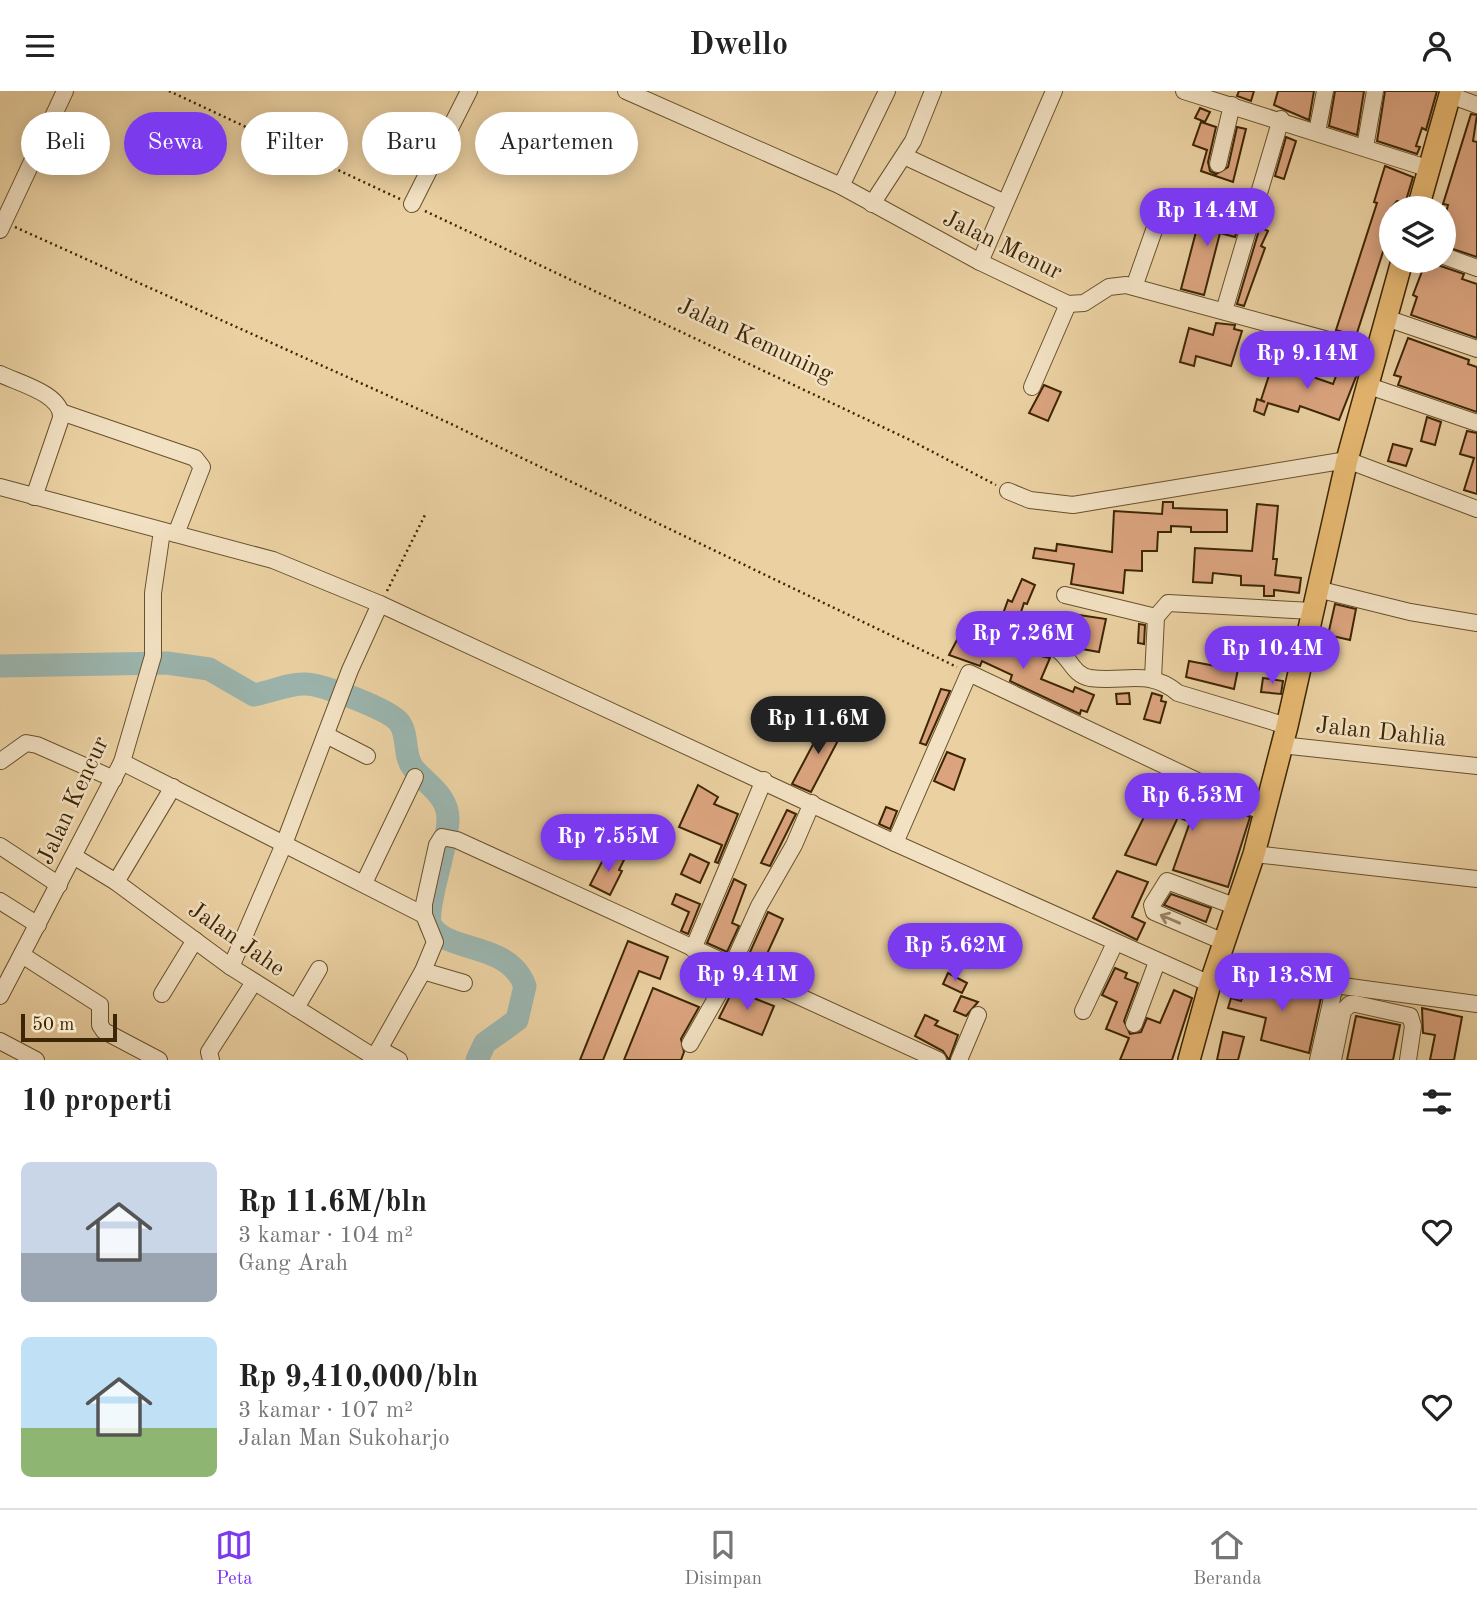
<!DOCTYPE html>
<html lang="id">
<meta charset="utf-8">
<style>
body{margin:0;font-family:"Old Standard TT",serif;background:#f2f2f2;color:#222;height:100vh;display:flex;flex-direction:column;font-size:26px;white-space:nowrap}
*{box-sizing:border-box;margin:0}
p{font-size:23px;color:#767676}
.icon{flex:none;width:38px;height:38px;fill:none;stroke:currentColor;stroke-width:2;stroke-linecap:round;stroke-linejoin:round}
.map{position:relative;height:969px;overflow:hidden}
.details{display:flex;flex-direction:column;background:#fff;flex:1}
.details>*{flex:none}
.banner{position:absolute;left:21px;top:21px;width:700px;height:63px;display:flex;gap:14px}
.controls{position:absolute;left:1379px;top:105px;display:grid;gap:14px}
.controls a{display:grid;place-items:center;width:77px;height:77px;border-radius:50%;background:#fff;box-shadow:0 4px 18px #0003;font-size:35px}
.scale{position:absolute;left:21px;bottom:18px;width:96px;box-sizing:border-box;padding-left:7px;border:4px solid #3d2604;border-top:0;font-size:19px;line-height:24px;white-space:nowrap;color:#3d2604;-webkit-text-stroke:5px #f2e1c3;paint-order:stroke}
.price{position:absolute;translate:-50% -60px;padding:0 16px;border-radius:24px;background:#7c3aed;color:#fff;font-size:23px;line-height:46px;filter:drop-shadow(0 2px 4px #0008)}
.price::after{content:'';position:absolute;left:50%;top:42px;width:21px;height:16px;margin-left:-10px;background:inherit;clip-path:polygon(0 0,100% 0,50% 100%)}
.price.on{background:#222;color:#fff}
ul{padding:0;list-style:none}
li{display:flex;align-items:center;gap:21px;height:175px;padding:0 21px}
li span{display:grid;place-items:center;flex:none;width:196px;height:140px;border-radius:10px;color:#555}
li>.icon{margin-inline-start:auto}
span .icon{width:84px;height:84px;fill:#fffc;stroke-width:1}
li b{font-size:30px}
h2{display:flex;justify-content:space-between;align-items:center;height:84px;padding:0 21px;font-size:30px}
.chip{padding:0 24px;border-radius:32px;background:#fff;box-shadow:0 4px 18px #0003;font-size:24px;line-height:63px}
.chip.on{background:#7c3aed;color:#fff}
header{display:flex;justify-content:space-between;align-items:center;height:91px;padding:0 21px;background:#fff;font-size:32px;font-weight:800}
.tab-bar{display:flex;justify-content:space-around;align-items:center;height:98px;border-top:2px solid #e0e0e0;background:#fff;font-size:19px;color:#767676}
.tab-bar a{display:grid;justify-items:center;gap:4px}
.tab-bar .on{color:#7c3aed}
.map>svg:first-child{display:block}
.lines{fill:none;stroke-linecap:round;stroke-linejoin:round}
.river{stroke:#9bb5ae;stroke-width:23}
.building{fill:#dba47f;stroke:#3d2604;stroke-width:2}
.minor-casing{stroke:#68512c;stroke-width:18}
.major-casing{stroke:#3d2604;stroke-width:24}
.path{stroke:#3d2604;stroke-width:2.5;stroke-dasharray:2 3.5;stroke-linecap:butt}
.minor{stroke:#f2e1c3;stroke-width:16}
.major{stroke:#e6b871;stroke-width:21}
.oneway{stroke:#988464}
.labels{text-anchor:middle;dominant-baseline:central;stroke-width:5;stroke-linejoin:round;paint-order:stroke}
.street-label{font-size:24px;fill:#3d2604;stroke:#f2e1c3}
</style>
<header><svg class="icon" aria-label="menu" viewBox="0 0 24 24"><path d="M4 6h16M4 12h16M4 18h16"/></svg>Dwello<svg class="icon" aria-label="person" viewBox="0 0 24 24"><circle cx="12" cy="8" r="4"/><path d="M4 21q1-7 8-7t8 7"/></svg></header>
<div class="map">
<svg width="1477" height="969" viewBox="0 0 1477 969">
<rect width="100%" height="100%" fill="#ebd1a2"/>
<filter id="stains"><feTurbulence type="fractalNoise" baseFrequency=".00286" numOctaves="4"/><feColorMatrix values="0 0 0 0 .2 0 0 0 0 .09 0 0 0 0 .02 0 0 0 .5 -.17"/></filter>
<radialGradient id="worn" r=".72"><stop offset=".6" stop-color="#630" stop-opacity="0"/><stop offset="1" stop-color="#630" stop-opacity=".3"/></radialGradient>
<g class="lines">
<!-- river -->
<path class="river" d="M 0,575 L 167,572 L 209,578 L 254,604 C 271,601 289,592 306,593 C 324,594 388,618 399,631 C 409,644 403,664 413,677 C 426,693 448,704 448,728 C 448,757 426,811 430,833 C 445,863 508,849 525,895 L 517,929 L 485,952 L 477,969"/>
</g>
<!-- building -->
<g class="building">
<path d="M 1239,0 L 1254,0 L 1251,10 L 1237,5 Z"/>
<path d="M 1278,0 L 1314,0 L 1309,29 L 1274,14 Z"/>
<path d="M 1335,0 L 1364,0 L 1357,44 L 1329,35 Z"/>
<path d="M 1385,0 L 1437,0 L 1426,39 L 1422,37 L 1416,55 L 1420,56 L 1417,63 L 1377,50 Z"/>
<path d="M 1200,17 L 1210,21 L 1205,31 L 1195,27 Z"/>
<path d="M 1471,23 L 1477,24 L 1473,50 L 1477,51 L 1477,166 L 1444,155 L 1444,129 L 1448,114 L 1443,113 Z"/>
<path d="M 1201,31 L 1216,36 L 1208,71 L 1210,80 L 1216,83 L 1228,76 L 1237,36 L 1246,38 L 1233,91 L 1201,80 L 1207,59 L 1193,54 Z"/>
<path d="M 1286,46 L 1296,50 L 1284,88 L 1275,85 Z"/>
<path d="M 1385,75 L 1413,86 L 1405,113 L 1397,110 L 1391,117 L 1391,136 L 1356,245 L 1336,239 L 1377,112 L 1374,111 Z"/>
<path d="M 1202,118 L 1241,126 L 1235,146 L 1220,142 L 1204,204 L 1181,198 Z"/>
<path d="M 1260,136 L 1268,140 L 1261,155 L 1265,157 L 1244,215 L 1237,213 Z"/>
<path d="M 1426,170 L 1464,183 L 1462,188 L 1477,193 L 1477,247 L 1411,224 L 1417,206 L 1413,204 Z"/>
<path d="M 1216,232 L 1235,234 L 1234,238 L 1242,240 L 1231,275 L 1196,265 L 1194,275 L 1180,271 L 1189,237 L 1213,244 Z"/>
<path d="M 1408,247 L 1469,269 L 1468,273 L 1477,276 L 1477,321 L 1398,294 L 1401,286 L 1394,284 Z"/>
<path d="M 1273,272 L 1333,293 L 1341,272 L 1359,278 L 1339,329 L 1300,315 L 1298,321 L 1268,312 L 1264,324 L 1254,320 L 1257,308 L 1265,311 L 1261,309 Z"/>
<path d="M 1044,294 L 1061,301 L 1048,330 L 1029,322 Z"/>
<path d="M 1427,326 L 1441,331 L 1435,354 L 1421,350 Z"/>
<path d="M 1467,340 L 1477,342 L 1477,403 L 1464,399 L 1474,367 L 1460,363 Z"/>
<path d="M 1393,353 L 1412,358 L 1406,375 L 1388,370 Z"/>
<path d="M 1163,411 L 1173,411 L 1173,417 L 1227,419 L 1227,441 L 1191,441 L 1191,436 L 1171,435 L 1171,441 L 1158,441 L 1157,460 L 1142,460 L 1142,480 L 1125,479 L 1123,502 L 1071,493 L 1074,473 L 1033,467 L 1035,457 L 1056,460 L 1057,453 L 1112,461 L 1114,420 L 1162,423 Z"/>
<path d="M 1257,413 L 1278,415 L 1273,468 L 1277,468 L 1275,484 L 1301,487 L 1299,502 L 1274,499 L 1274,505 L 1264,505 L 1264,495 L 1241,494 L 1241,485 L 1213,482 L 1212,492 L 1193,491 L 1195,457 L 1252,460 Z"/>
<path d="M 1022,488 L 1035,494 L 1027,513 L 1024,512 L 1016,536 L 1000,531 L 1008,509 L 1012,511 Z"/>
<path d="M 1335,513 L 1356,518 L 1350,549 L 1328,544 Z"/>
<path d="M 1066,522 L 1106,528 L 1099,561 L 1071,556 L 1059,548 Z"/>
<path d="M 1139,533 L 1145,534 L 1144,553 L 1138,552 Z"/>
<path d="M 959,545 L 990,561 L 993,552 L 1007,558 L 1013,546 L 1027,552 L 1031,563 L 1050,567 L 1041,588 L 1073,601 L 1075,596 L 1094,604 L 1087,621 L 1081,619 L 1080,623 L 1010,590 L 1012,584 L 982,570 L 980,575 L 949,564 Z"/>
<path d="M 1189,570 L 1226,577 L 1227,571 L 1239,573 L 1234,598 L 1186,586 Z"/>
<path d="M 1263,587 L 1283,590 L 1281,603 L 1261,601 Z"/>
<path d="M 941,598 L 950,600 L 926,654 L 920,652 Z"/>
<path d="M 1129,602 L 1130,613 L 1117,613 L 1116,603 Z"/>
<path d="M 1152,602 L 1162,605 L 1161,610 L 1166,611 L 1160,632 L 1144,628 Z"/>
<path d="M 826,629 L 844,638 L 811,701 L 792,693 Z"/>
<path d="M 947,661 L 965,668 L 954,699 L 934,690 Z"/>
<path d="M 1164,686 L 1250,726 L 1228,796 L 1173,779 L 1190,731 L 1178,726 L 1156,774 L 1125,764 Z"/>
<path d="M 698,694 L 718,706 L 714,713 L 738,723 L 718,772 L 715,771 L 722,754 L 679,736 Z"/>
<path d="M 886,716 L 897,720 L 890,738 L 879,733 Z"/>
<path d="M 787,719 L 796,723 L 770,775 L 761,772 Z"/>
<path d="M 607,761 L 624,769 L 619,779 L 622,780 L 610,804 L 590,794 Z"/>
<path d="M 690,763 L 709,772 L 700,792 L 681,783 Z"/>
<path d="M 1117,780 L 1148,791 L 1132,826 L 1145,832 L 1137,849 L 1093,827 Z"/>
<path d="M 734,788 L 746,794 L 732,832 L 739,835 L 727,861 L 707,852 Z"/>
<path d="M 676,803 L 700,813 L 688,843 L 681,840 L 689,821 L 672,813 Z"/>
<path d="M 1171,803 L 1211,817 L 1206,831 L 1164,814 Z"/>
<path d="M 768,821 L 783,828 L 761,876 L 746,870 Z"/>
<path d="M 628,850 L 668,866 L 660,888 L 639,880 L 603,969 L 580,969 Z"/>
<path d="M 1115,877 L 1127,882 L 1125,887 L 1138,892 L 1124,930 L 1130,943 L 1141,941 L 1147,927 L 1160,932 L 1174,899 L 1192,907 L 1172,969 L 1120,969 L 1129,947 L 1106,938 L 1117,911 L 1102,904 Z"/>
<path d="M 948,882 L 967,892 L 962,902 L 943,893 Z"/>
<path d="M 1250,889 L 1322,902 L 1309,962 L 1261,949 L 1266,927 L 1228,917 L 1231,907 L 1241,910 Z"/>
<path d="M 653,897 L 699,916 L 681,948 L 684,961 L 681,969 L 624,969 Z"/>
<path d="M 733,899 L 774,915 L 762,944 L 719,927 Z"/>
<path d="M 961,905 L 978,911 L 966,925 L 954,920 Z"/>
<path d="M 1422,917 L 1462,926 L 1454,969 L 1430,969 L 1435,944 L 1423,942 Z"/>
<path d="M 925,924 L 938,930 L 935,934 L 958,944 L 949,969 L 943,960 L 915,945 Z"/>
<path d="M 1356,925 L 1400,934 L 1393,969 L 1347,969 Z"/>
<path d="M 1223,941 L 1244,946 L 1238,969 L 1217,969 Z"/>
</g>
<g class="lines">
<defs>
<g id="minor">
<path d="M 626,0 L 841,95 L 980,171 L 1068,213 L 1084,212 L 1109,196 L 1126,194 L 1376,262"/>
<path d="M 1184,0 L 1430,78"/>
<path d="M 1450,4 L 1477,14"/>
<path d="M 1317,41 L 1325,0"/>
<path d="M 1365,56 L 1375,0"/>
<path d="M 904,65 L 1005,112"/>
<path d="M 1218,73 L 1232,14"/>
<path d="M 841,95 L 887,0"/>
<path d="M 412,113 L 469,0"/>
<path d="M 872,113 L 913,50 L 933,0"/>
<path d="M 0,139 L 65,0"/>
<path d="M 1444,165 L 1477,177"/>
<path d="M 980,171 L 1054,0"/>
<path d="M 1134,196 L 1158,128"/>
<path d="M 1224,220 L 1281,28"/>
<path d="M 1386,227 L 1477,258"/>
<path d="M 0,283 C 18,292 63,303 61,327 L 34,406"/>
<path d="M 1366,294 L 1477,332"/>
<path d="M 1032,296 L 1068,213"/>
<path d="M 61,321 L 195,367 L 202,376 L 176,443"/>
<path d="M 0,396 L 273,469 L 380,513 L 895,752 L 1210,893"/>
<path d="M 1008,400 L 1030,409 L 1073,414 L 1347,369 L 1477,418"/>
<path d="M 1317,498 L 1410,521 L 1477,532"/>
<path d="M 1065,504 L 1156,526"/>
<path d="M 1037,554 C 1044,555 1052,555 1058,559 C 1071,568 1073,584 1090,587 C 1125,592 1148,577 1178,602 L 1287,635"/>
<path d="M 1153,587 L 1156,526 L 1168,512 L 1312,520"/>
<path d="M 326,644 L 367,665"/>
<path d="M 1281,654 L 1477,675"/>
<path d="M 1,670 L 26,652 L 37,654 L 114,688"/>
<path d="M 122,671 L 424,824"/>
<path d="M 895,752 L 969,582 L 1265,722"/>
<path d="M 0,755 L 59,794"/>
<path d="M 1254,763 L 1477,788"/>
<path d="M 75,766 L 116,791 L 231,876 L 374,966"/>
<path d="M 116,791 L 173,696"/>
<path d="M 364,792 L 415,686"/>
<path d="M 0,810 L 38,834"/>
<path d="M 1224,851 L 1154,821 L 1152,814 L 1167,790 L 1237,816"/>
<path d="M 693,858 L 764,689"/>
<path d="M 22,864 L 100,914 L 100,934 L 104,940 L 159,969"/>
<path d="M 1217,872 L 1335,894 L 1477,913"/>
<path d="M 231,876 L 284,753 L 350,579 L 380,513"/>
<path d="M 423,880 L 464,892"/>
<path d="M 162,903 L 195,849"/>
<path d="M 0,905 L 122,671 L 153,565 L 153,502 L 162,440"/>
<path d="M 296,917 L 319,878"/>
<path d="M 1083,920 L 1115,852"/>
<path d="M 1134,933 L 1157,871"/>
<path d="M 0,950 L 36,969"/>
<path d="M 690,953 L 723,895 L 759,815 L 794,754 L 812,712"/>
<path d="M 379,958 L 399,969"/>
<path d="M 211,969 L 209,961 L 254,891"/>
<path d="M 373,969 L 423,880 L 435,851 L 424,824 L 424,813 L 437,754 L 442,746 L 457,749 L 938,969"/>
<path d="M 959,969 L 978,924"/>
<path d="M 1318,969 L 1335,894"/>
<path d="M 1333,969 L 1343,920 L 1350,913 L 1356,913 L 1410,925 L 1413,935 L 1408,969"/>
</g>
<g id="major">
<path d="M 1418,117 L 1451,0"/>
<path d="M 1189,969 L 1210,893 L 1254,763 L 1287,635 L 1347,369 L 1402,170"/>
</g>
</defs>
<!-- minor casing -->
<use href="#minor" class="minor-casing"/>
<!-- major casing -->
<use href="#major" class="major-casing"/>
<!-- path -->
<g class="path">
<path d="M 169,0 L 400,108"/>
<path d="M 425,120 L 908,348 L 996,394"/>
<path d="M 15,136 L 449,332 L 957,576"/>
<path d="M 387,500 L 426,422"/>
</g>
<!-- minor -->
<use href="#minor" class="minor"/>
<!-- major -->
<use href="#major" class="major"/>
</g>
<!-- one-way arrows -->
<defs><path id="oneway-shaft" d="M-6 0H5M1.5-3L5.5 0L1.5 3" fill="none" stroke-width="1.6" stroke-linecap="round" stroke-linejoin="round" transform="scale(1.75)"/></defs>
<use class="oneway" href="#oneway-shaft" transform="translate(1170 828) rotate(-157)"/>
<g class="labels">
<!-- street labels -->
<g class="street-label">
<text transform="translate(1002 155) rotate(26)">Jalan Menur</text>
<text transform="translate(755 250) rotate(25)">Jalan Kemuning</text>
<text transform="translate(1381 642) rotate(6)">Jalan Dahlia</text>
<text transform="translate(74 710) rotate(-65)">Jalan Kencur</text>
<text transform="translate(236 849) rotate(35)">Jalan Jahe</text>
</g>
</g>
<rect width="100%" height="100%" filter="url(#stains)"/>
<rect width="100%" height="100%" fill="url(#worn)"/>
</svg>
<div class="controls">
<a><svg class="icon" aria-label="layers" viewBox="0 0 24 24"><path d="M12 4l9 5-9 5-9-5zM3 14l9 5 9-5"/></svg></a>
</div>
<div class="scale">50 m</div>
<b class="price" style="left:1207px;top:157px">Rp 14.4M</b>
<b class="price" style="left:1307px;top:300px">Rp 9.14M</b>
<b class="price" style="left:1023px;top:580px">Rp 7.26M</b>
<b class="price" style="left:1272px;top:595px">Rp 10.4M</b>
<b class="price on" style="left:818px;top:665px">Rp 11.6M</b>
<b class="price" style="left:1192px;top:742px">Rp 6.53M</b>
<b class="price" style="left:608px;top:783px">Rp 7.55M</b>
<b class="price" style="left:955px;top:892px">Rp 5.62M</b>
<b class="price" style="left:747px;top:921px">Rp 9.41M</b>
<b class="price" style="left:1282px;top:922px">Rp 13.8M</b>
<div class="banner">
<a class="chip">Beli</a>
<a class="chip on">Sewa</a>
<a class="chip">Filter</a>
<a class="chip">Baru</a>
<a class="chip">Apartemen</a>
</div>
</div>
<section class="details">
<h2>10 properti<svg class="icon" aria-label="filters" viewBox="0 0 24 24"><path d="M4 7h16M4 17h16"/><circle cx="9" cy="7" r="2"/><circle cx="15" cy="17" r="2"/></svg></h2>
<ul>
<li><span style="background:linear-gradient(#c9d6e8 65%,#9aa5b1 0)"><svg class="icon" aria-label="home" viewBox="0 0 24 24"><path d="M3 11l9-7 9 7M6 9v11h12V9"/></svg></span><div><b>Rp 11.6M/bln</b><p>3 kamar · 104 m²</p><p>Gang Arah</p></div><svg class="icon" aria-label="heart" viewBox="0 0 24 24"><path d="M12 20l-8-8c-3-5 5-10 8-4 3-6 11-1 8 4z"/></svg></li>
<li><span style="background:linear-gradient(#bfe0f5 65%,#8fb573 0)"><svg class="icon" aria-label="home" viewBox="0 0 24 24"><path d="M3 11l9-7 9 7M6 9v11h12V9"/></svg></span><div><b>Rp 9,410,000/bln</b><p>3 kamar · 107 m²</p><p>Jalan Man Sukoharjo</p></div><svg class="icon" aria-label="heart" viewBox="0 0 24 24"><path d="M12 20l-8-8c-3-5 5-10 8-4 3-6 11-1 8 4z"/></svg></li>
</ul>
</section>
<nav class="tab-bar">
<a class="on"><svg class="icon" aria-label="map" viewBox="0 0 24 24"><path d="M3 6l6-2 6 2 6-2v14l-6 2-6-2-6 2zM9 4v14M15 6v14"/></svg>Peta</a>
<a><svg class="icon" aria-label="saved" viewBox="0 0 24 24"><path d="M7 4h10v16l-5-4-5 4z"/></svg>Disimpan</a>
<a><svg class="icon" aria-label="home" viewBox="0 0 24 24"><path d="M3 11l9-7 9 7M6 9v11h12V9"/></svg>Beranda</a>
</nav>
